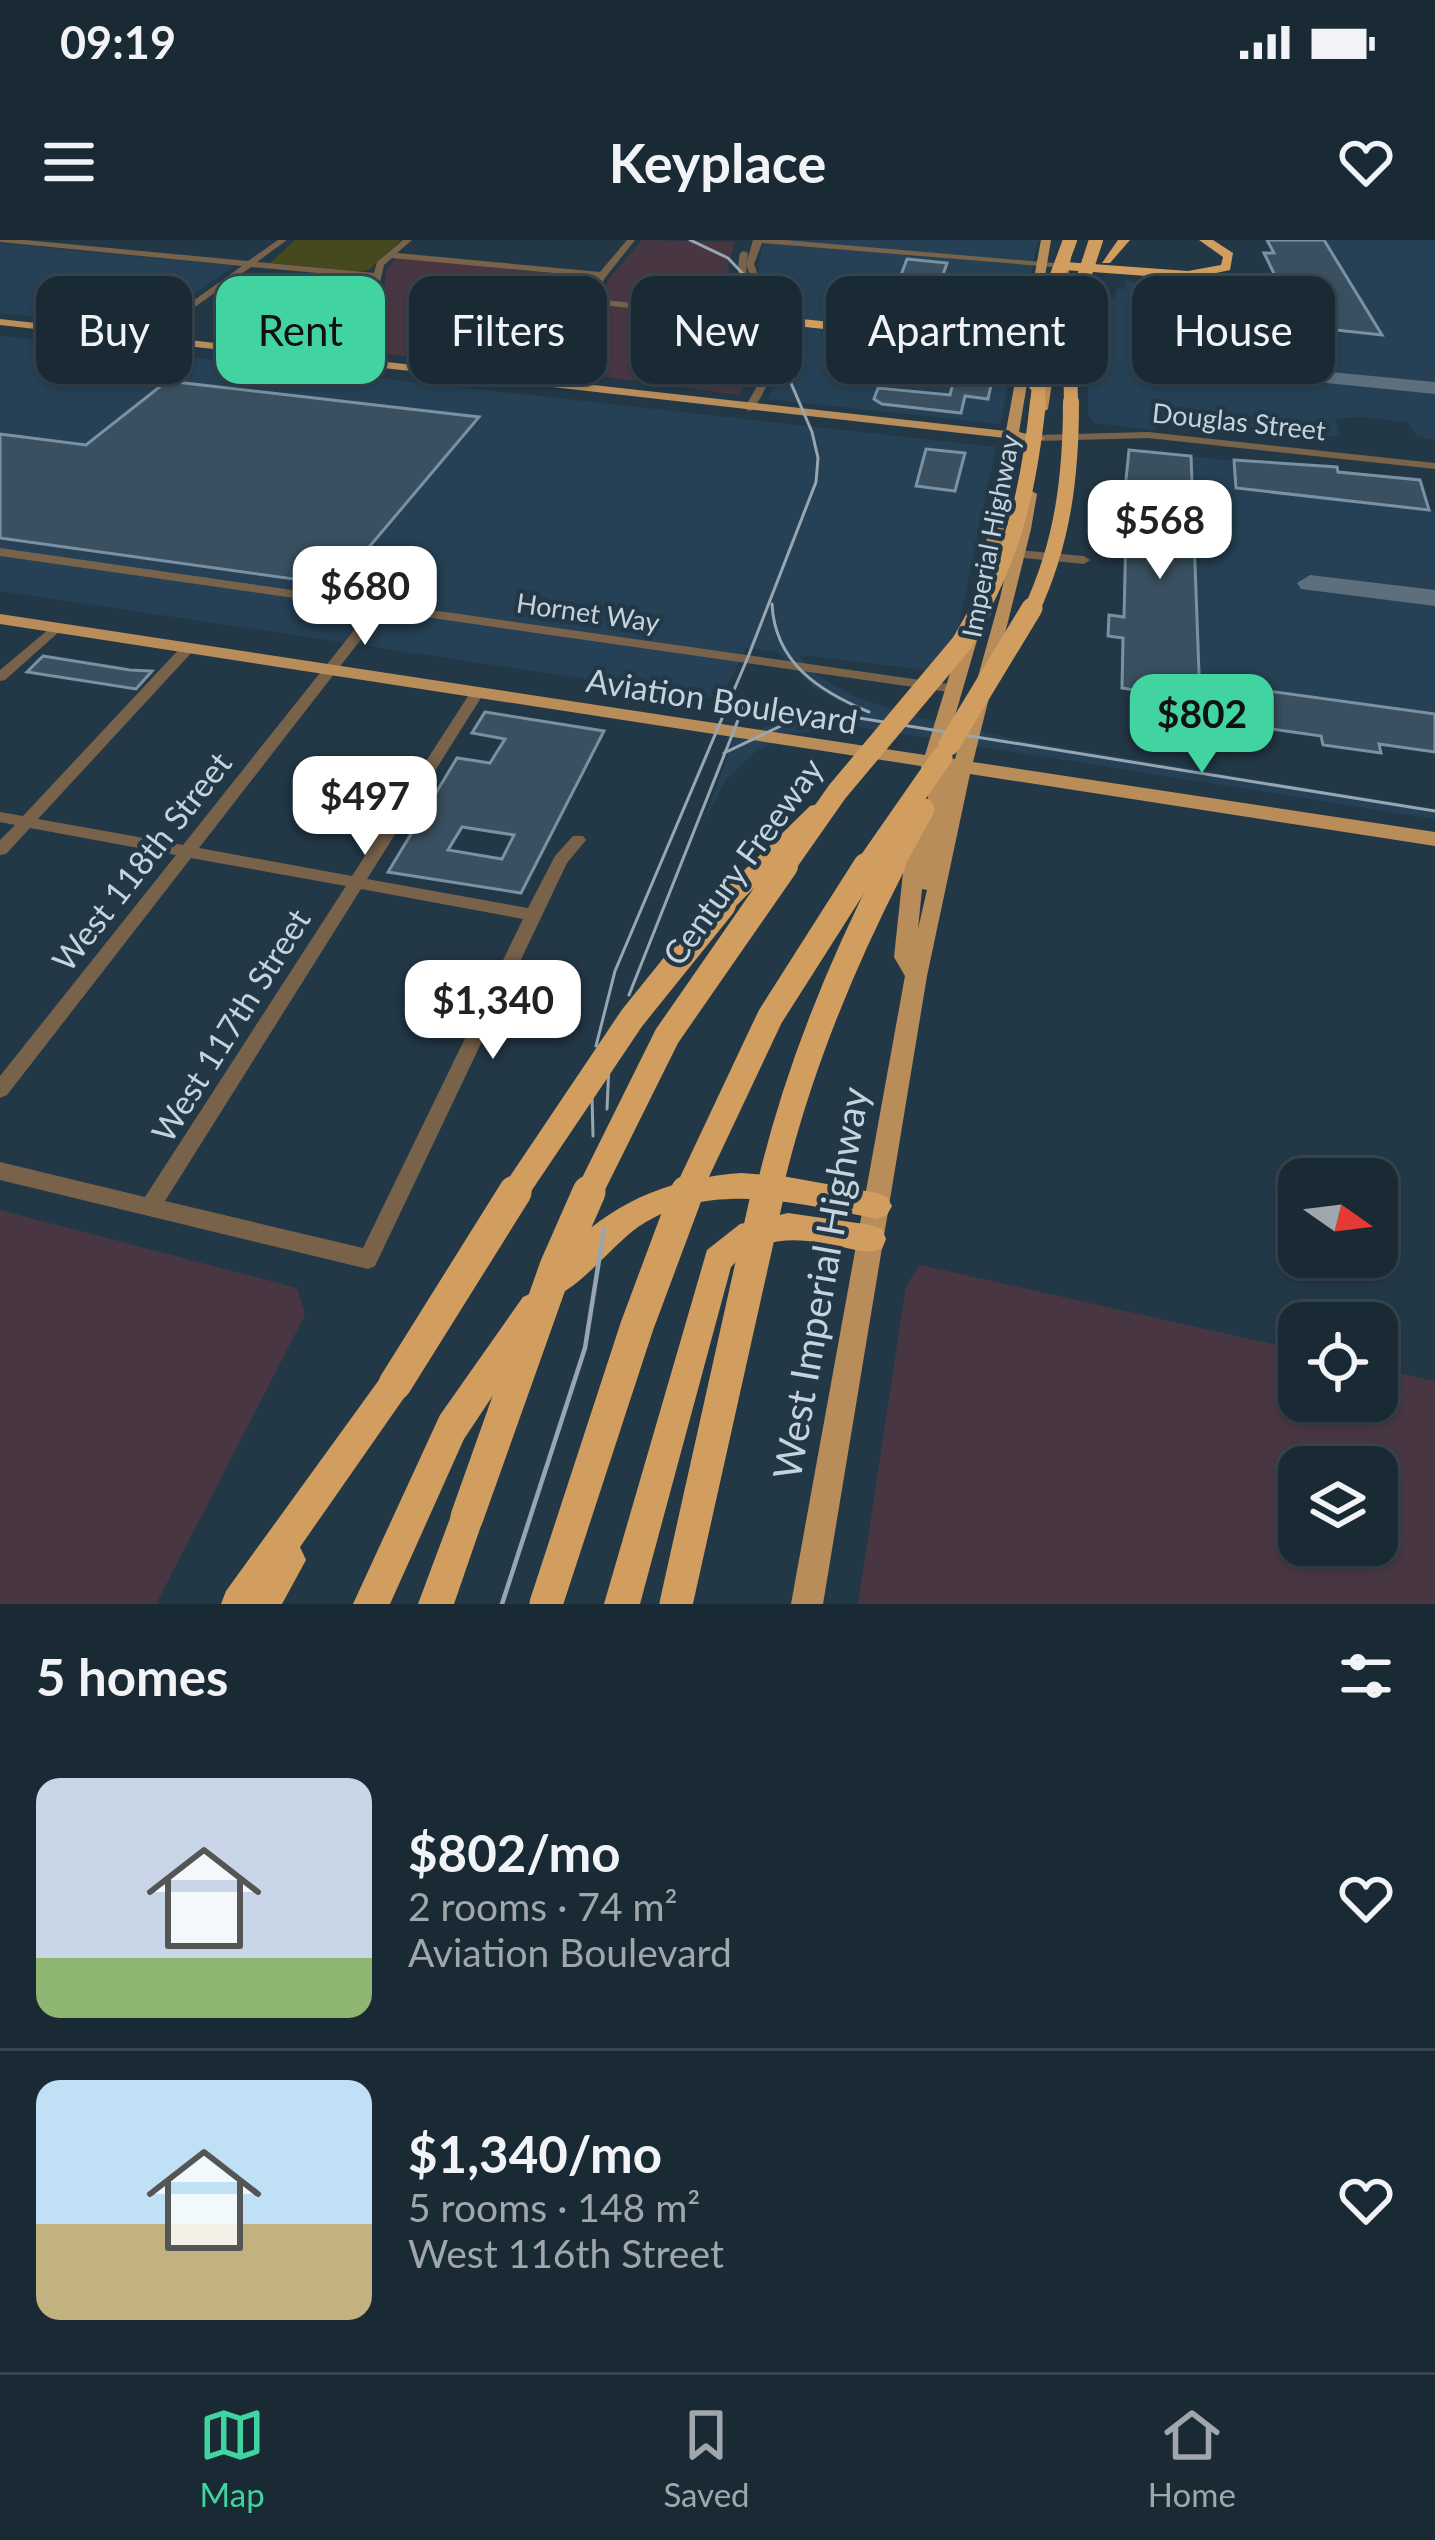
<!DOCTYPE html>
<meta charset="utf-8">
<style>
body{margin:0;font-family:Lato,sans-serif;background:#23323d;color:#f1f3f6;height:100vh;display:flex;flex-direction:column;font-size:45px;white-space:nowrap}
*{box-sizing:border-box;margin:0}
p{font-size:39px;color:#9fa7ad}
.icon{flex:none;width:66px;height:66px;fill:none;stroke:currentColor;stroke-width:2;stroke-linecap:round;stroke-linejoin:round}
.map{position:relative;height:1364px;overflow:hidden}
.details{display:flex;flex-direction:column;background:#1a2a35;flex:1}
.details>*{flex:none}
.hud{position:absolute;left:36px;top:36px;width:1365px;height:108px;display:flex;gap:24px}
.needle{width:78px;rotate:104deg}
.tools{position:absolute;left:1278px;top:918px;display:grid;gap:24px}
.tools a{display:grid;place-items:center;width:120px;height:120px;border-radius:24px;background:#1a2a35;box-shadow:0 3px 9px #0004,0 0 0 3px #384650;font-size:60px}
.price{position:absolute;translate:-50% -102px;padding:0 27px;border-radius:24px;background:#fff;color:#222;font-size:39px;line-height:78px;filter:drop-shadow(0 3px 6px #0008)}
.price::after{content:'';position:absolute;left:50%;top:72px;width:36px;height:27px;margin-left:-18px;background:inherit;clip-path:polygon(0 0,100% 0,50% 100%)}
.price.active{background:#41d4a1;color:#111}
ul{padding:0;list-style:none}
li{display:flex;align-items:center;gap:36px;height:300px;padding:0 36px}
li+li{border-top:3px solid #384650}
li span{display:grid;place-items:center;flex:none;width:336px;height:240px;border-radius:24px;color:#555}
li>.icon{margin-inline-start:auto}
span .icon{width:144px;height:144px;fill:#fffc;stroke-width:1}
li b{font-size:51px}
h2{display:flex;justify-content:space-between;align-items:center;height:144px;padding:0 36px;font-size:51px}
.chip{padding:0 42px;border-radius:24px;background:#1a2a35;box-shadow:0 3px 9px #0004,0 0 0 3px #384650;font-size:42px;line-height:108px}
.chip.active{background:#41d4a1;color:#111}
.status{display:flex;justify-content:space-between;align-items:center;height:84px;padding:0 60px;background:#1a2a35;direction:ltr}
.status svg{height:33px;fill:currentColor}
header{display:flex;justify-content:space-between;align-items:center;height:156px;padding:0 36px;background:#1a2a35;font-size:54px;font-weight:700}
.tab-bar{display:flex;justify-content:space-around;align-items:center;height:168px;border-top:3px solid #384650;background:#1a2a35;font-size:33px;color:#9fa7ad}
.tab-bar a{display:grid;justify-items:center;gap:6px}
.tab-bar .active{color:#41d4a1}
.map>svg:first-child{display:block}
.commercial{fill:#483742;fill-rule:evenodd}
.built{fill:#264155}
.green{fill:#46481e}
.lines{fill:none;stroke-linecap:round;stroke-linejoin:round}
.taxiway{fill:#5d6f7c;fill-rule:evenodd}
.building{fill:#3a5060;stroke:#7991a2;stroke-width:3;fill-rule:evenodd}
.minor{fill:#78624a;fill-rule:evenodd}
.major{fill:#b98d59;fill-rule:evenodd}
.highway{fill:#d29e5f;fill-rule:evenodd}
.tram-far1{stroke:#97a6b1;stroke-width:3}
.tram{stroke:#97a6b1;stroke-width:4.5}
.highway-bridge-far4{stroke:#d29e5f;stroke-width:14}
.highway-bridge-far3{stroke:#d29e5f;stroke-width:16}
.highway-bridge-far2{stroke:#d29e5f;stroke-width:21}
.highway-bridge-far1{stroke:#d29e5f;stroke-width:26}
.highway-bridge{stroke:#d29e5f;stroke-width:33}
.labels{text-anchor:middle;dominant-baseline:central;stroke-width:9;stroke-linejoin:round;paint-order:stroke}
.far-street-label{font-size:27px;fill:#c7d3dc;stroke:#233847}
.street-label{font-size:33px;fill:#c7d3dc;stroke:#233847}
.near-street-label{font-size:39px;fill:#c7d3dc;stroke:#233847}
</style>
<div class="status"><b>09:19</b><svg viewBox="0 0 49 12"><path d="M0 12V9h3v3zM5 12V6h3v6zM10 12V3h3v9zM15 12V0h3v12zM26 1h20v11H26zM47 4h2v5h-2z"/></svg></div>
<header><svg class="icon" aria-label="menu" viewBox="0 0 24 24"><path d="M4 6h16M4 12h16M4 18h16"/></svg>Keyplace<svg class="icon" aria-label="heart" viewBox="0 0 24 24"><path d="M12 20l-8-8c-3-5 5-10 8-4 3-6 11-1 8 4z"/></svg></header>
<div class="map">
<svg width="1435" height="1364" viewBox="0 0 1435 1364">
<rect width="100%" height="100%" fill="#233847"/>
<!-- commercial -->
<g class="commercial">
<path d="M 642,0 L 735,2 L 728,25 L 732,50 L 753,85 L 757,104 L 755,121 L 739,155 L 553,130 L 602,66 L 601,56 L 608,40 Z"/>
<path d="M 397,17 L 590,37 L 592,38 L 570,80 L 530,128 L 331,109 L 328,107 L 384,57 L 386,30 Z"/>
<path d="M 0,970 L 297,1048 L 305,1075 L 156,1364 L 0,1364 Z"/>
<path d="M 920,1025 L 1299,1110 L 1299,1161 L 1377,1161 L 1377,1128 L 1435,1141 L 1435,1364 L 858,1364 L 906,1046 ZM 1299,1227 L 1377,1227 L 1377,1305 L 1299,1305 Z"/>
</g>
<!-- built -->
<g class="built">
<path d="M 763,0 L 1038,0 L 1000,184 L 768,159 L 790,107 L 786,91 L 758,35 Z"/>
<path d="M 1319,0 L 1435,0 L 1435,200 L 1417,196 L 1408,182 L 1359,177 L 1336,179 L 1340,197 L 1159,179 L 1159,187 L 1152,190 L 1094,183 L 1088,174 L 1088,100 L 1084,98 L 1090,56 L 1115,58 L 1116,49 L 1125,49 L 1126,41 L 1212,47 L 1225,60 L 1358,66 Z"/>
<path d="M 0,3 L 8,4 L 234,26 L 145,89 L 0,73 Z"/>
<path d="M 0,96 L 996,207 L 957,394 L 928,430 L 798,415 L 815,434 L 857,458 L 908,475 L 1018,500 L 1435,569 L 1435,579 L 852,486 L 793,494 L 755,512 L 726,539 L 703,584 L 734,498 L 795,477 L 865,474 L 813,447 L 778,412 L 746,408 L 721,459 L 0,351 Z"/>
<path d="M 1189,216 L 1419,242 L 1427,269 L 1435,271 L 1435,510 L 1251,484 L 1251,499 L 1196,491 Z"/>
</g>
<!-- green -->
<path class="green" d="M 295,0 L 401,0 L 370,29 L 360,32 L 270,23 Z"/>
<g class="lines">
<!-- taxiway -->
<g class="taxiway">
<path d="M 1195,119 L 1435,142 L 1435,154 L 1188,129 L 1188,121 Z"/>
<path d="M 1310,335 L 1435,350 L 1435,366 L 1301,349 L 1297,343 Z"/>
</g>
</g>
<!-- building -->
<g class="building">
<path d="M 1267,0 L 1324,0 L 1382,95 L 1289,85 L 1283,52 L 1264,13 L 1274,13 Z"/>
<path d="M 907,19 L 947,23 L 925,87 L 883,83 Z"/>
<path d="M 257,59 L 346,68 L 313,96 L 220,86 Z"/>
<path d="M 961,64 L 993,67 L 987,90 L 954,87 Z"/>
<path d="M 876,99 L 934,107 L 927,136 L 862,134 Z"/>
<path d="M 959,119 L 995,127 L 988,159 L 965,156 L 961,173 L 882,164 L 874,159 L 878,148 L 950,155 Z"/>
<path d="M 167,141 L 479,177 L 337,345 L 0,298 L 0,194 L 86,205 Z"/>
<path d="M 926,209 L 965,213 L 955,251 L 916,246 Z"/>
<path d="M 1129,210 L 1191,216 L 1200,460 L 1207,461 L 1209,491 L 1189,487 L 1188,458 L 1122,448 L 1123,398 L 1108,396 L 1109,375 L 1124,377 L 1126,290 L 1121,289 Z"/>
<path d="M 1234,220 L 1337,227 L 1338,232 L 1420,240 L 1429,270 L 1236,248 Z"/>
<path d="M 43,416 L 130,430 L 152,431 L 136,449 L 27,432 Z"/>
<path d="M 1253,449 L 1435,474 L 1435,512 L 1379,504 L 1381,513 L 1323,505 L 1321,496 L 1257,487 Z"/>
<path d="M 485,472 L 604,491 L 521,653 L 388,632 L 457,518 L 490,523 L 505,499 L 472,493 ZM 462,587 L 514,595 L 502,619 L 448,610 Z"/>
</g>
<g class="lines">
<!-- minor -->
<g class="minor">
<path d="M 0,0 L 25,0 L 248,21 L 278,0 L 287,0 L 257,22 L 374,33 L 377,22 L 403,0 L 412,0 L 397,13 L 600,32 L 627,0 L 635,0 L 605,38 L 594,59 L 751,75 C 742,53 735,36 740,13 L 744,11 L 748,13 C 743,37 751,54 760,76 L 764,77 L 746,24 L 753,0 L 785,0 L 1065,24 L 1069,26 L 1065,28 L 762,3 L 754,24 C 777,93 796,101 753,170 L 749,171 L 744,168 C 762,140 775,116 766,82 L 762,82 L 769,114 L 765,130 L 760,133 L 755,130 C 760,112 759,98 753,81 L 592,64 L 578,91 L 534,144 L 528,144 L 528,140 L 561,100 L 498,91 L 503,88 L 565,95 L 597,37 L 392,18 L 384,25 L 376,60 L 307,119 L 304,118 L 304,114 L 369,57 L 373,38 L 251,27 L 147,101 L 142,98 L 144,96 L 242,26 L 0,2 Z"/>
<path d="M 948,89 L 953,92 L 937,146 L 878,144 L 878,140 L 881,139 L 930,141 L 943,92 Z"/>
<path d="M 1148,192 L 1435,223 L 1435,229 L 1148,198 L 1038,201 L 1033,198 L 1038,195 Z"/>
<path d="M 0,308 L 955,445 L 962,449 L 955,453 L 383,371 L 199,608 L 352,636 L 470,453 L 477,449 L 484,453 L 367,639 L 528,668 L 555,616 L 573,596 L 583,596 L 586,600 L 567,623 L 375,1026 L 368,1029 L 0,940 L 0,922 L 145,957 L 346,646 L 191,618 L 7,855 L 0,858 L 0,836 L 176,615 L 30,588 L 6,614 L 0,615 L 0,600 L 15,585 L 0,582 L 0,572 L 23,576 L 183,405 L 193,405 L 193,411 L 38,579 L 183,605 L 371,369 L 0,316 ZM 361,649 L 523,679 L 363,1008 L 165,961 Z"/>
<path d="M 1018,310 L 1084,316 L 1090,320 L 1084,324 L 1014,317 L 1014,311 Z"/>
<path d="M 55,384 L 60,385 L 60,391 L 5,440 L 0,441 L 0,430 Z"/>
</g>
<!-- major -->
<g class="major">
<path d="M 1041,0 L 1051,0 L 1019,192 L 1045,198 L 1038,202 L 1018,200 L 996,335 L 943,517 L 955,519 L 1000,358 L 1023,254 L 1030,250 L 1037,254 L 1031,289 L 973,522 L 1435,592 L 1435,606 L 970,534 L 927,736 L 823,1364 L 791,1364 L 905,736 L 894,717 L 908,586 L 911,581 L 925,581 L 930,538 L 922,536 L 921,526 L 0,384 L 0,374 L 925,515 L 980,335 L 1005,198 L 0,85 L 0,79 L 1006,191 ZM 922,649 L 927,650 L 918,689 Z"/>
<path d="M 1066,14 L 1071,17 L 1048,169 L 1042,173 L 1036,169 L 1061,17 Z"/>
</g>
<!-- highway -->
<g class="highway">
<path d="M 1118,0 L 1130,0 L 1110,23 L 1102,23 Z"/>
<path d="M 1199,0 L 1213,0 L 1233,13 L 1230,30 L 1188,39 L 1065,30 L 1059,26 L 1065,22 L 1188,31 L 1221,25 L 1223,17 Z"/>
<path d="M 1074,63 L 1080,67 L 1077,111 L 1070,115 L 1063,111 L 1068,67 Z"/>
<path d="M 772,76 L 939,93 L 946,97 L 939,101 L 767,83 L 767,77 Z"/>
<path d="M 818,564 L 829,571 L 826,576 L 731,671 L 715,671 L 711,665 L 715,659 L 810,566 Z"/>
<path d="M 741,933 L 782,936 L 877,953 L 887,957 L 892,966 L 887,975 L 877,979 C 799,963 704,938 634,990 C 612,1007 579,1047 557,1055 L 546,1051 L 542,1041 C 548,1026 561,1017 572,1005 C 619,958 676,938 741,933 Z"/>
<path d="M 788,973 L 871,985 L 882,989 L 886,999 L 882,1009 C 868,1014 857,1010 842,1007 C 800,998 763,993 731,1027 L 640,1364 L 604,1364 L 707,1010 L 740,984 Z"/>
<path d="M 534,1052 L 545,1057 L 550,1067 L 545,1077 L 464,1199 L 390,1364 L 353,1364 L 440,1175 L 523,1057 Z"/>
<path d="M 395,1128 L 406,1133 L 411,1144 L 406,1155 L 300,1307 L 306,1320 L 282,1364 L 221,1364 L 226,1351 L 384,1133 Z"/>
<path d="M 467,1260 L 479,1265 L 484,1277 L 454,1364 L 418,1364 L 455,1265 Z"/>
</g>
<!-- tram-far1 -->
<g class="tram-far1">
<path d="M 772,364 C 775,423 819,451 869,472"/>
<path d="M 724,513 L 785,484 L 859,478 L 1435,571"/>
<path d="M 629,755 L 746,460"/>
<path d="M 596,806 L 615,731 L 748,417 L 816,242 L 818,218 L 812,192 L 745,36 L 728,18 L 690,0"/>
<path d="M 592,856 L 593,896"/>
<path d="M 607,869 L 609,825"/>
</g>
<!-- tram -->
<path class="tram" d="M 502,1364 L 585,1108 L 604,989"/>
<!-- highway-bridge-far4 -->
<g class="highway-bridge-far4">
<path d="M 1074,67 L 1096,0"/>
<path d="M 939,97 L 995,105 L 1030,125 L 1035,144"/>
<path d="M 1070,111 L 1071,165"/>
<path d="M 1037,165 L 1047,63 L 1070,0"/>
</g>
<!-- highway-bridge-far3 -->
<g class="highway-bridge-far3">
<path d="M 980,371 C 1017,304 1030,238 1038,162"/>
<path d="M 1031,371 C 1063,303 1071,236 1071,162"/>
</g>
<!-- highway-bridge-far2 -->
<g class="highway-bridge-far2">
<path d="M 949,505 L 1032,368"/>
<path d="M 783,629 L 837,552 L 962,403 L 982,368"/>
<path d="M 864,629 L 942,517"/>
<path d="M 891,629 L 924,569"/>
</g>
<!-- highway-bridge-far1 -->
<g class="highway-bridge-far1">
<path d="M 513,955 L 632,778 L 723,665"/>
<path d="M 588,955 L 667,796 L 785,626"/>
<path d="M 686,955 L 770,777 L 866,626"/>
<path d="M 768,955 C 794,840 838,731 892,626"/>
</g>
<!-- highway-bridge -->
<g class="highway-bridge">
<path d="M 395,1144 L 515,952"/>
<path d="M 467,1277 L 556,1027 L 589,952"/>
<path d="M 546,1364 L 637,1086 L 687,952"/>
<path d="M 676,1364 L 768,952"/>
</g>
</g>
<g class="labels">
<!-- far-street labels -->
<g class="far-street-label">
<text transform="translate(1239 181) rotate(6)">Douglas Street</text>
<text transform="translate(990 296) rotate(-79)">Imperial Highway</text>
<text transform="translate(588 372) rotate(8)">Hornet Way</text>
</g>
<!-- street labels -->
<g class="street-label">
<text transform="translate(722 460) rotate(9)">Aviation Boulevard</text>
<text transform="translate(141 621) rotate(-52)">West 118th Street</text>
<text transform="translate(742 621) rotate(-54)">Century Freeway</text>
<text transform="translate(230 785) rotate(-58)">West 117th Street</text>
</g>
<!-- near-street labels -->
<g class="near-street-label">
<text transform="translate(820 1043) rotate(-80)">West Imperial Highway</text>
</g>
</g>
</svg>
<div class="tools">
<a><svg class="needle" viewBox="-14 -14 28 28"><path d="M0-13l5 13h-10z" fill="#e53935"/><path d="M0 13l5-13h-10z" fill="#9fa7ad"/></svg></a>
<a><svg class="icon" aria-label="locate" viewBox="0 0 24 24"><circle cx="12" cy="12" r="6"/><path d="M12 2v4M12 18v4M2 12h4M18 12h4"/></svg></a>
<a><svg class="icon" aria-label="layers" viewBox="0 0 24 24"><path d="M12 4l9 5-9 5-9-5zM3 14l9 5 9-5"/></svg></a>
</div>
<b class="price" style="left:1160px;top:342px">$568</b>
<b class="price" style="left:365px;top:408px">$680</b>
<b class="price active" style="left:1202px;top:536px">$802</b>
<b class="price" style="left:365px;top:618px">$497</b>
<b class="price" style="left:493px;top:822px">$1,340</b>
<div class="hud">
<a class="chip">Buy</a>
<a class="chip active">Rent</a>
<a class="chip">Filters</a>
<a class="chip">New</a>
<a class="chip">Apartment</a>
<a class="chip">House</a>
</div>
</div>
<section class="details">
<h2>5 homes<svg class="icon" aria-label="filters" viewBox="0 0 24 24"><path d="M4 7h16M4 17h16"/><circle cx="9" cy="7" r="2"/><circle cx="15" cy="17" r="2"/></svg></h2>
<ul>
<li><span style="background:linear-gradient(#c9d6e8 75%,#8fb573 0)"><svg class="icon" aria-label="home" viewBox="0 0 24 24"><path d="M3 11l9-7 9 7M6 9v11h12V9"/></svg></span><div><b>$802/mo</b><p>2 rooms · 74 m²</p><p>Aviation Boulevard</p></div><svg class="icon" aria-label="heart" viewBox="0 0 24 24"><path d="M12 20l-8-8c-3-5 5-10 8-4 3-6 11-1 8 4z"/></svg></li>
<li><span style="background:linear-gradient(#bfe0f5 60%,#c2b280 0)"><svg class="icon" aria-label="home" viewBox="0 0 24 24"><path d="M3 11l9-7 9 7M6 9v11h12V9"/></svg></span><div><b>$1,340/mo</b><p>5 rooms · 148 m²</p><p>West 116th Street</p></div><svg class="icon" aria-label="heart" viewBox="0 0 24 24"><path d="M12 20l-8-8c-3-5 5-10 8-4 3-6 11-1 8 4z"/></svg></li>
</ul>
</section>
<nav class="tab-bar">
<a class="active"><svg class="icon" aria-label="map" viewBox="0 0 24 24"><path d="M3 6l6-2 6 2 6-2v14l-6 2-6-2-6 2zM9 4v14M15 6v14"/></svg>Map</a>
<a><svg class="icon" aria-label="saved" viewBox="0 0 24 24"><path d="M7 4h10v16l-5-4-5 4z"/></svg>Saved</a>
<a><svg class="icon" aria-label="home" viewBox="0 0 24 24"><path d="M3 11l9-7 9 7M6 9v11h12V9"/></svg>Home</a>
</nav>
